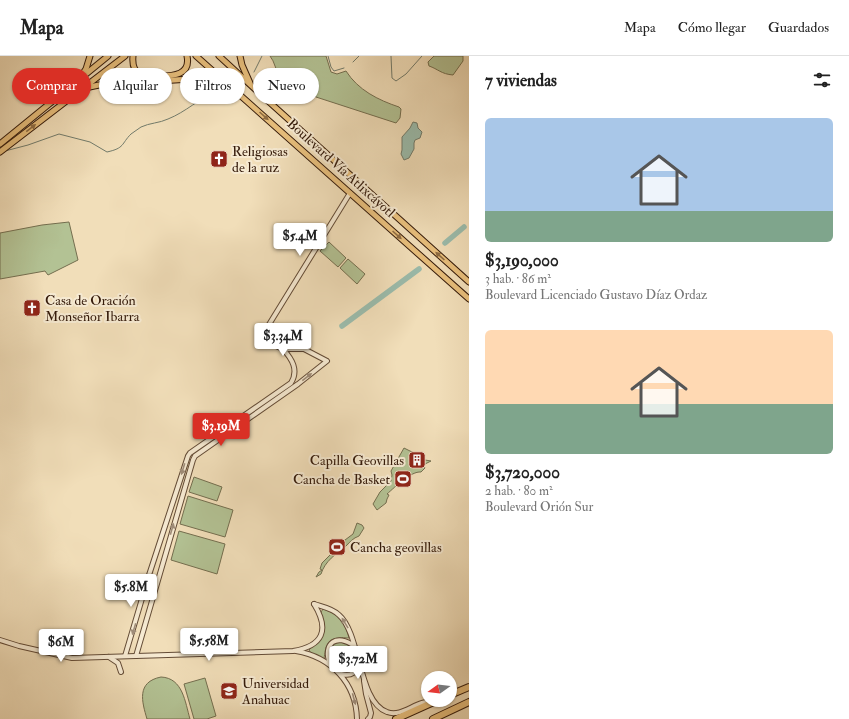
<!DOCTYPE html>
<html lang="es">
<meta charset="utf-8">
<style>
body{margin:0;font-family:"IM FELL Double Pica",serif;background:#f6f6f6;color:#222;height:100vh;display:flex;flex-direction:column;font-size:15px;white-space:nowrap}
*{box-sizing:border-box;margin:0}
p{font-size:13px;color:#767676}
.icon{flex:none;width:22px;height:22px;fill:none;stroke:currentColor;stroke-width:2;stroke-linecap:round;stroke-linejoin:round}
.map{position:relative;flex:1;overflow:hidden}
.details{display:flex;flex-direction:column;background:#fff;width:380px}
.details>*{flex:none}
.banner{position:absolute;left:12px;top:12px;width:380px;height:36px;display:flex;gap:8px}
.needle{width:26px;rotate:255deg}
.fabs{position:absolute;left:421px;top:615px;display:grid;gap:8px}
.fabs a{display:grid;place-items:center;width:36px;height:36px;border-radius:50%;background:#fff;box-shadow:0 1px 3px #0004;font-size:20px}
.price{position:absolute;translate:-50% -34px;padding:0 9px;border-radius:4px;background:#fff;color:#222;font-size:13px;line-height:26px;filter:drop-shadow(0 1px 2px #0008)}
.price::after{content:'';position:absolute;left:50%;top:24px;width:12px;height:9px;margin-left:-6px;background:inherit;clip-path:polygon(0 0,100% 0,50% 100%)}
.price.selected{background:#d93025;color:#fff}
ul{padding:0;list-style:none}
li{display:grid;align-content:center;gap:8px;height:212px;padding:0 16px}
li span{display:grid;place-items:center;height:124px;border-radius:6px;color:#555}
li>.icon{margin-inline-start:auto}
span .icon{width:72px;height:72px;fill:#fffc;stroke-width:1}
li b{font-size:17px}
h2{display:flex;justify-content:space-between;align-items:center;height:48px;padding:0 16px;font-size:17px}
.chip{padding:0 14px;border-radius:18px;background:#fff;box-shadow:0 1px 3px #0004;font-size:14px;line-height:36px}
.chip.selected{background:#d93025;color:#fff}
header{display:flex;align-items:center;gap:24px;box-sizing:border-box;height:56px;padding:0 20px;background:#fff;border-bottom:1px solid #e0e0e0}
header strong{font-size:19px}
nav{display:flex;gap:22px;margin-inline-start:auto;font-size:14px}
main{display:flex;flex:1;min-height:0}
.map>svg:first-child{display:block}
.green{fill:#b3c294;stroke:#746e4f}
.water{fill:#9bbcac;stroke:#727b6b}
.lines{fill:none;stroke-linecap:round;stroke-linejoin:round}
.stream{stroke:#727b6b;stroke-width:1}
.river{stroke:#9bbcac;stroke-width:5.5}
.minor-casing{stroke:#634b36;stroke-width:6}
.major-casing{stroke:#341a0a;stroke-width:7}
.highway-casing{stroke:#341a0a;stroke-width:8}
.minor{stroke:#f6ead2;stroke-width:4}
.major{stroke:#e8bf7c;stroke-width:5}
.highway{stroke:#e8bf7c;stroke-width:6}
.oneway{fill:#8e6c43}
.oneway2{fill:#9f8c78}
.labels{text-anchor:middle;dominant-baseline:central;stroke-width:4;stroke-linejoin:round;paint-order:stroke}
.poi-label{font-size:14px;fill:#341a0a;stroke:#f6ead2;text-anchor:start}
.street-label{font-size:14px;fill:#341a0a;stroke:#f6ead2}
</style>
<header>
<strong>Mapa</strong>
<nav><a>Mapa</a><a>Cómo llegar</a><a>Guardados</a></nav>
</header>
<main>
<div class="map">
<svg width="469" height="663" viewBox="0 0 469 663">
<rect width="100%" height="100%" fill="#f1deb9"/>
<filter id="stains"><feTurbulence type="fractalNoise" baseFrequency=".005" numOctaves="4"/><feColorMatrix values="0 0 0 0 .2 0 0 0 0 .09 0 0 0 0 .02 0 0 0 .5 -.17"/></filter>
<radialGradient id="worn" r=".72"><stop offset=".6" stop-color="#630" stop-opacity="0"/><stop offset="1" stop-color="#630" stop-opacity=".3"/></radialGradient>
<!-- green -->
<g class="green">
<path d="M 270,0 L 326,0 L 331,16 L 337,18 L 346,15 C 358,34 378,44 399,51 L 401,53 L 400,62 L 396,67 L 316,41 C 306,32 287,29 280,20 C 275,14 275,6 270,0 Z"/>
<path d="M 434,0 L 463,0 L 463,5 L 453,19 C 441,18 438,13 429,10 L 428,6 Z"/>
<path d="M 69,166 L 78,204 L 48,219 L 45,215 L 0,223 L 0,177 L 42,169 Z"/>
<path d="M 329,186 L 346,202 L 338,211 L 320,195 Z"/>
<path d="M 348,203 L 365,218 L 357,228 L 340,212 Z"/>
<path d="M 404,392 L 418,399 L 413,407 L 417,410 L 422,401 L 425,404 L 431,405 L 423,409 L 425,412 L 421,416 C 411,415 395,431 387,438 L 389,439 L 387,443 L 386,447 L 377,454 L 373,448 L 380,436 L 391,425 L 392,419 L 391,415 Z"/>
<path d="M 194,421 L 222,431 L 217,445 L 189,436 Z"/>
<path d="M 188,440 L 233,454 L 225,481 L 180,468 Z"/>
<path d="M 357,467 L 362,469 L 364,472 L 359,480 C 353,482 350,486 346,490 C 336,498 325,505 321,518 L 316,521 L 319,516 L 322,514 L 320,513 L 322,507 L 334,495 L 331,491 L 340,485 L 341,487 L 353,478 Z"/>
<path d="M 179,475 L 225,488 L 217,518 L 171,504 Z"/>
<path d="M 323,553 C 339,558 345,566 349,582 C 345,582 342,581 339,582 C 326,582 325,594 324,604 L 311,597 L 309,594 L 318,585 L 324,568 L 321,556 Z"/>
<path d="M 337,586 C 352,586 353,593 358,606 L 355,613 L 348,617 C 337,613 317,594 337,586 Z"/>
<path d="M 161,621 C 183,622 185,646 190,663 L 147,663 C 142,646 136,626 161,621 Z"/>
<path d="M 205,622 L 216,660 L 207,663 L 194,663 L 184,628 Z"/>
</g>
<!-- water -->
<path class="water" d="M 413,66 L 417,67 L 418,72 L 422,76 L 420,82 L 415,84 L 414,87 L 414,93 L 409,102 L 404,104 L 401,98 L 402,94 L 402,81 L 410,72 Z"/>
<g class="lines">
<!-- stream -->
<g class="stream">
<path d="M 328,0 L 331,11 L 334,15 L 344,12"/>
<path d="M 391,0 L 392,22 L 396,25 L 406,18 L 422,0"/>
<path d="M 353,6 L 359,0"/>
<path d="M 254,16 L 262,0"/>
<path d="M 5,95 L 28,89 L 59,78 L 90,86 L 107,96 C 125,92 121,88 131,78 C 134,76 138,73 141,71 C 149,67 160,67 168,63 C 186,56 199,42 217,36"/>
</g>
<!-- river -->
<g class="river">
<path d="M 445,187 L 464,171"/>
<path d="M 342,270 L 419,213"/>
</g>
<defs>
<g id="minor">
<path d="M 314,548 C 323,551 332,552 339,559 C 361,578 358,646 387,656 C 403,662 417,643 433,646"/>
<path d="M 0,584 L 19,590 L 72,602 L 293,595 C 323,590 330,574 314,548"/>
<path d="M 296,595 C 331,601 356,627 357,663"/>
<path d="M 125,600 L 149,519 L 188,400 L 190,397 L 291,327 C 299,314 292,303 283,293"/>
<path d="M 136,600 L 193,404 L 195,400 L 298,328 L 327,305 L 304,293 L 283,293 L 269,287 L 266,283 L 265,275 L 350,137"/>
<path d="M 109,601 L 118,607 L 121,616"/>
<path d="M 330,608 C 322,587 337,577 354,590"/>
<path d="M 341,618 C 352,621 357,616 359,606"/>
<path d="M 364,625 L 366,638 L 371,657 L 370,661 L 368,663"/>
</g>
<g id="major">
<path d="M 133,0 C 131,20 144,21 160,20 C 173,20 191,19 187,0"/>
<path d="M 196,0 L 469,243"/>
<path d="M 219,0 L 267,44 L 469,226"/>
<path d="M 240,0 L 242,9 L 250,27"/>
<path d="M 82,19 L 86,13 L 90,0"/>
<path d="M 85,32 L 99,29 L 205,22 L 224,24"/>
<path d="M 0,88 L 108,0"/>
<path d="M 0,96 L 125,0"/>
</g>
<g id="highway">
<path d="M 450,639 L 469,631"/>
<path d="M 396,663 L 438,644"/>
<path d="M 433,663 L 469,646"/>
</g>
</defs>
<!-- minor casing -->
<use href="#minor" class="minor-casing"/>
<!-- major casing -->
<use href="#major" class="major-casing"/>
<!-- highway casing -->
<use href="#highway" class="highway-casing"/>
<!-- minor -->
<use href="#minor" class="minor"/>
<!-- major -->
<use href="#major" class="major"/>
<!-- highway -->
<use href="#highway" class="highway"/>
</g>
<!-- one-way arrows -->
<defs><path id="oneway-solid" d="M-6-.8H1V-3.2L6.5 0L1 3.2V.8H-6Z"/></defs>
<g class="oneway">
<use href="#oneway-solid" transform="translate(264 60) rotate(42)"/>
<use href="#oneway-solid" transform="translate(31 72) rotate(-38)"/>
<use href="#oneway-solid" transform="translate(397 179) rotate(42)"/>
<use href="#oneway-solid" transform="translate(440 200) rotate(-138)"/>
</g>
<g class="oneway2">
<use href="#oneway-solid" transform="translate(307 321) rotate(-38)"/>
<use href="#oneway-solid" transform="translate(183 413) rotate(107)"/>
<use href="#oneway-solid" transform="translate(172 473) rotate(-74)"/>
<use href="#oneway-solid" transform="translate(345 567) rotate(-121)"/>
<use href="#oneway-solid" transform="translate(134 573) rotate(107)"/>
<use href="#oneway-solid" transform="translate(354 643) rotate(75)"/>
</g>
<!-- icons -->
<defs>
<symbol id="church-square" viewBox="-11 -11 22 22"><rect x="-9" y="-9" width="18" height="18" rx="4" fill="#8f2418" stroke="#f6ead2"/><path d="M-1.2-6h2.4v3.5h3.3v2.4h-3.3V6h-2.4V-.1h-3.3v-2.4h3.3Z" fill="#fff"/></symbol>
<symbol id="building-square" viewBox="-11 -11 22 22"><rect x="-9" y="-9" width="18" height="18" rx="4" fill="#8f2418" stroke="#f6ead2"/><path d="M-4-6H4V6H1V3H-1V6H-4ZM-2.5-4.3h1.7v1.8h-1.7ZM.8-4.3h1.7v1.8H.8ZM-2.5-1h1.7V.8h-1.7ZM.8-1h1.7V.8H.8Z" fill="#fff"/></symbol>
<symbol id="stadium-square" viewBox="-11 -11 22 22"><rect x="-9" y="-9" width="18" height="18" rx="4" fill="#8f2418" stroke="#f6ead2"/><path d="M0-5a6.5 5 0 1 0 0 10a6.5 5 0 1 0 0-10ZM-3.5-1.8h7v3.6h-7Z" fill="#fff"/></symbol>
<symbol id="university-square" viewBox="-11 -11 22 22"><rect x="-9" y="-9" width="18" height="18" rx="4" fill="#8f2418" stroke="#f6ead2"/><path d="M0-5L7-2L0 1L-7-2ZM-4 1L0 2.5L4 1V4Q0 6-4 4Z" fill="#fff"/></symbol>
</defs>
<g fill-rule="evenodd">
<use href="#church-square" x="209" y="93" width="20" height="20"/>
<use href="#church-square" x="22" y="242" width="20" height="20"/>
<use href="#building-square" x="407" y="394" width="20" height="20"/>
<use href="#stadium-square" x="393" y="413" width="20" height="20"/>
<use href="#stadium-square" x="327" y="481" width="20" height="20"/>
<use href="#university-square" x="219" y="625" width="20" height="20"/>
</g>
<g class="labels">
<!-- poi labels -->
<g class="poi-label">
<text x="232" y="95">Religiosas<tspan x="232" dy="16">de la ruz</tspan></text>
<text x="45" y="244">Casa de Oración<tspan x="45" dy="16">Monseñor Ibarra</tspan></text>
<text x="404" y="404" text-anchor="end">Capilla Geovillas</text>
<text x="390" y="423" text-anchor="end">Cancha de Basket</text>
<text x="350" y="491">Cancha geovillas</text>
<text x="242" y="627">Universidad<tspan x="242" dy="16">Anahuac</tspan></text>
</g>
<!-- street labels -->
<g class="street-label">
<text transform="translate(341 112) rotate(42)">Boulevard Vía Atlixcáyotl</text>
</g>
</g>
<rect width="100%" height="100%" filter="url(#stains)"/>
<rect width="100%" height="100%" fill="url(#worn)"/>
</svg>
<div class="fabs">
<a><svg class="needle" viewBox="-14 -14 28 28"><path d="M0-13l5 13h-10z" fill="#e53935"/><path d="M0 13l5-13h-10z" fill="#767676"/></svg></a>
</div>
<b class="price" style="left:300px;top:201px">$5.4M</b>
<b class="price" style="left:283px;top:301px">$3.34M</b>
<b class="price selected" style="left:221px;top:391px">$3.19M</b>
<b class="price" style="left:131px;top:552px">$5.8M</b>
<b class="price" style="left:209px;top:606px">$5.58M</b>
<b class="price" style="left:61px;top:607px">$6M</b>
<b class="price" style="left:358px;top:624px">$3.72M</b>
<div class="banner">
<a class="chip selected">Comprar</a>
<a class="chip">Alquilar</a>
<a class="chip">Filtros</a>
<a class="chip">Nuevo</a>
</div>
</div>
<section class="details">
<h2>7 viviendas<svg class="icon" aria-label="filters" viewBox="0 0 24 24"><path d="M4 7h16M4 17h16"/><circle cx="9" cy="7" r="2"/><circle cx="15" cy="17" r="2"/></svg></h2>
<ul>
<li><span style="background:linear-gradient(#a9c7e8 75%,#7fa58c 0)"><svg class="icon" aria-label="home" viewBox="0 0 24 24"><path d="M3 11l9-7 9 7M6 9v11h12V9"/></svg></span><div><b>$3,190,000</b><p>3 hab. · 86 m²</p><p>Boulevard Licenciado Gustavo Díaz Ordaz</p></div></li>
<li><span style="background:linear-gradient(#ffd9b3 60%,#7fa58c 0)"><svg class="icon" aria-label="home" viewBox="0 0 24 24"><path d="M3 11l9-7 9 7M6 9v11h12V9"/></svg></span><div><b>$3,720,000</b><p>2 hab. · 80 m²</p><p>Boulevard Orión Sur</p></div></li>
</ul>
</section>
</main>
